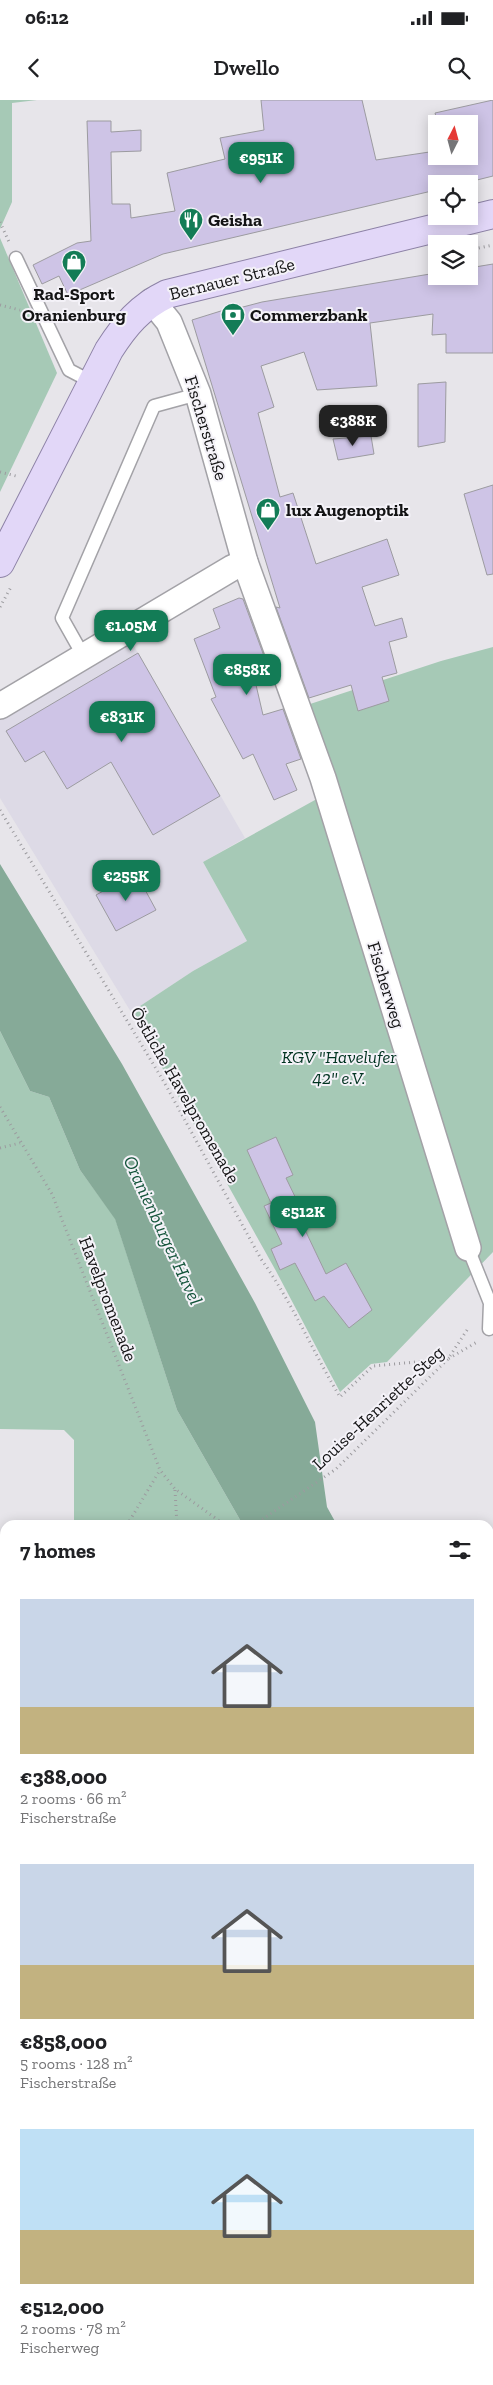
<!DOCTYPE html>
<meta charset="utf-8">
<style>
body{margin:0;font-family:"Zilla Slab",serif;background:#f6f6f6;color:#202124;height:100vh;display:flex;flex-direction:column;font-size:19px;white-space:nowrap}
*{box-sizing:border-box;margin:0}
p{font-size:16px;color:#757577}
.icon{flex:none;width:28px;height:28px;fill:none;stroke:currentColor;stroke-width:2;stroke-linecap:round;stroke-linejoin:round}
.map{position:relative;flex:1;overflow:hidden}
.side{position:absolute;left:0px;top:1420px;width:494px;height:865px;display:flex;flex-direction:column;background:#fff;border-radius:15px 15px 0 0;box-shadow:0 2px 12px #0003}
.side>*{flex:none}
.needle{width:32px;rotate:6deg}
.buttons{position:absolute;left:428px;top:15px;display:grid;gap:10px}
.buttons a{display:grid;place-items:center;width:50px;height:50px;border-radius:0px;background:#fff;box-shadow:0 2px 12px #0003;font-size:25px}
.price{position:absolute;translate:-50% -42px;padding:0 11px;border-radius:10px;background:#137c56;color:#fff;font-size:16px;line-height:32px;filter:drop-shadow(0 1px 2px #0008)}
.price::after{content:'';position:absolute;left:50%;top:30px;width:15px;height:11px;margin-left:-8px;background:inherit;clip-path:polygon(0 0,100% 0,50% 100%)}
.price.current{background:#222;color:#fff}
ul{padding:0;list-style:none}
li{display:grid;align-content:center;gap:10px;height:265px;padding:0 20px}
li span{display:grid;place-items:center;height:155px;border-radius:0px;color:#555}
li>.icon{margin-inline-start:auto}
span .icon{width:90px;height:90px;fill:#fffc;stroke-width:1}
li b{font-size:21px}
h2{display:flex;justify-content:space-between;align-items:center;height:60px;padding:0 20px;font-size:21px}
.status{display:flex;justify-content:space-between;align-items:center;height:35px;padding:0 25px;background:#fff;direction:ltr}
.status svg{height:14px;fill:currentColor}
header{display:flex;justify-content:space-between;align-items:center;height:65px;padding:0 20px;background:#fff;font-size:22px;font-weight:600}
.map>svg:first-child{display:block}
.built{fill:#dddae6}
.green{fill:#a6c9b6}
.water{fill:#86aa98}
.building{fill:#cec4e6;stroke:#9c9ba0}
.lines{fill:none;stroke-linecap:round;stroke-linejoin:round}
.lane-casing{stroke:#a3a2a7;stroke-width:15}
.street-casing{stroke:#a3a2a7;stroke-width:28}
.primary-casing{stroke:#8d82a6;stroke-width:30}
.path{stroke:#9c9b9f;stroke-width:3;stroke-dasharray:1 4;stroke-linecap:butt}
.lane{stroke:#fff;stroke-width:12}
.street{stroke:#fff;stroke-width:25}
.primary{stroke:#e2d7f8;stroke-width:28}
.labels{text-anchor:middle;dominant-baseline:central;stroke-width:4;stroke-linejoin:round;paint-order:stroke}
.poi-label{font-size:18px;font-weight:bold;fill:#131314;stroke:#f4f2f8;text-anchor:start}
.street-label{font-size:18px;fill:#131314;stroke:#f4f2f8}
.park-label{font-size:18px;font-style:italic;fill:#003320;stroke:#f4f2f8}
.water-label{font-size:19px;font-style:italic;fill:#13543a;stroke:#f4f2f8}
</style>
<div class="status"><b>06:12</b><svg viewBox="0 0 49 12"><path d="M0 12V9h3v3zM5 12V6h3v6zM10 12V3h3v9zM15 12V0h3v12zM26 1h20v11H26zM47 4h2v5h-2z"/></svg></div>
<header><svg class="icon" aria-label="back" viewBox="0 0 24 24"><path d="M15 5l-7 7 7 7"/></svg>Dwello<svg class="icon" aria-label="search" viewBox="0 0 24 24"><circle cx="10" cy="10" r="6"/><path d="M15 15l6 6"/></svg></header>
<div class="map">
<svg width="493" height="2285" viewBox="0 0 493 2285">
<rect width="100%" height="100%" fill="#e7e5ea"/>
<!-- built -->
<path class="built" d="M 131,541 L 245,738 L 203,762 L 247,841 L 193,871 L 131,912 L 0,698 L 0,618 Z"/>
<!-- green -->
<g class="green">
<path d="M 0,0 L 37,0 L 12,3 L 12,102 L 0,129 Z"/>
<path d="M 0,138 L 57,273 L 0,392 Z"/>
<path d="M 493,547 L 493,1152 L 387,1262 L 371,1264 L 340,1292 L 276,1171 L 131,912 L 193,871 L 247,841 L 203,762 L 333,690 L 304,606 L 441,561 Z"/>
<path d="M 0,931 L 30,991 L 49,997 L 80,1070 L 115,1118 L 177,1310 L 243,1425 L 74,1425 L 74,1340 L 64,1330 L 0,1329 Z"/>
<path d="M 0,1570 L 5,1570 L 5,1631 L 0,1635 Z"/>
<path d="M 489,1969 L 493,1976 L 493,2285 L 338,2285 L 337,2280 L 489,2280 Z"/>
</g>
<!-- water -->
<g class="water">
<path d="M 0,764 L 122,964 L 255,1203 L 315,1322 L 327,1407 L 337,1425 L 243,1425 L 177,1310 L 115,1119 L 80,1070 L 49,997 L 30,991 L 0,931 Z"/>
<path d="M 489,1509 L 493,1510 L 493,1976 L 489,1969 Z"/>
</g>
<!-- building -->
<g class="building">
<path d="M 261,0 L 362,0 L 376,60 L 436,51 L 436,56 L 469,56 L 469,24 L 438,24 L 435,13 L 493,0 L 493,76 L 461,84 L 436,84 L 436,90 L 163,154 L 68,195 L 59,176 L 42,184 L 33,165 L 77,143 L 91,141 L 87,21 L 111,21 L 111,32 L 141,30 L 141,51 L 111,52 L 112,104 L 130,104 L 131,118 L 175,111 L 167,73 L 225,59 L 220,38 L 264,30 Z"/>
<path d="M 493,164 L 493,253 L 446,253 L 446,234 L 432,235 L 433,214 L 370,223 L 377,286 L 317,290 L 304,252 L 261,266 L 274,307 L 258,313 L 280,397 L 293,393 L 316,464 L 387,439 L 399,475 L 362,487 L 375,526 L 402,518 L 407,537 L 389,542 L 397,573 L 382,577 L 389,601 L 358,611 L 351,585 L 309,598 L 276,507 L 280,508 L 192,220 L 224,210 L 224,212 L 262,202 L 436,173 L 436,176 L 469,176 L 469,168 Z"/>
<path d="M 446,282 L 445,342 L 418,347 L 418,284 Z"/>
<path d="M 371,336 L 374,354 L 338,360 L 333,339 Z"/>
<path d="M 493,385 L 493,474 L 487,475 L 464,394 Z"/>
<path d="M 239,498 L 243,499 L 268,567 L 253,572 L 263,615 L 283,609 L 301,659 L 286,664 L 297,690 L 274,700 L 253,654 L 243,659 L 211,599 L 216,597 L 194,539 L 220,528 L 213,509 Z"/>
<path d="M 138,553 L 220,696 L 153,735 L 111,662 L 67,689 L 44,651 L 25,662 L 6,631 Z"/>
<path d="M 136,773 L 156,810 L 116,831 L 96,795 Z"/>
<path d="M 276,1037 L 293,1075 L 286,1078 L 301,1109 L 296,1111 L 326,1174 L 346,1163 L 372,1210 L 349,1228 L 324,1196 L 315,1201 L 295,1163 L 280,1170 L 271,1149 L 282,1144 L 264,1106 L 271,1103 L 247,1050 Z"/>
</g>
<g class="lines">
<defs>
<g id="lane">
<path d="M 16,158 L 69,270 L 92,282"/>
<path d="M 84,557 L 62,518 L 154,306 L 198,294"/>
<path d="M 468,1148 L 490,1203 L 489,1229"/>
<path d="M 0,1677 L 5,1675"/>
<path d="M 0,2092 L 5,2092"/>
</g>
<g id="street">
<path d="M 152,201 L 169,222 L 198,294 L 245,462 L 323,678 L 468,1148"/>
<path d="M 0,606 L 232,468 L 245,462"/>
<path d="M 0,2141 L 5,2141"/>
<path d="M 307,2280 L 308,2285"/>
</g>
<path id="primary" d="M 0,463 L 109,250 C 125,225 140,207 167,194 L 493,114"/>
</defs>
<!-- lane casing -->
<use href="#lane" class="lane-casing"/>
<!-- street casing -->
<use href="#street" class="street-casing"/>
<!-- primary casing -->
<use href="#primary" class="primary-casing"/>
<!-- path -->
<g class="path">
<path d="M 0,122 L 9,142"/>
<path d="M 469,150 L 493,145"/>
<path d="M 0,205 L 20,210"/>
<path d="M 0,372 L 16,376"/>
<path d="M 0,507 L 11,487"/>
<path d="M 0,710 L 164,982 L 261,1159 C 292,1202 313,1252 340,1297 L 373,1266 L 448,1259 L 477,1242"/>
<path d="M 0,1007 L 52,1094 L 160,1370 L 175,1389 L 225,1425"/>
<path d="M 0,1048 L 20,1043"/>
<path d="M 175,1390 L 177,1425"/>
<path d="M 127,1425 L 160,1370"/>
<path d="M 254,1425 L 336,1369 L 448,1259 L 469,1227"/>
<path d="M 0,1560 L 5,1560"/>
<path d="M 0,1650 L 5,1646"/>
<path d="M 489,1969 L 493,1976"/>
<path d="M 489,1998 L 493,2005"/>
<path d="M 489,2057 L 493,2055"/>
</g>
<!-- lane -->
<use href="#lane" class="lane"/>
<!-- street -->
<use href="#street" class="street"/>
<!-- primary -->
<use href="#primary" class="primary"/>
</g>
<!-- icons -->
<defs>
<symbol id="restaurant-pin" viewBox="-11 -11 22 30"><path d="M0 17L-7.5 6A9.5 9.5 0 1 1 7.5 6Z" fill="#137c56" stroke="#f4f2f8"/><path d="M-5-6h1v4h1v-4h1v4h1v-4h1v5L-1.5 .5V6h-2V.5L-5-1ZM5-6V6H3V1.5H1.5Q1.5-4 5-6Z" fill="#fff"/></symbol>
<symbol id="shop-pin" viewBox="-11 -11 22 30"><path d="M0 17L-7.5 6A9.5 9.5 0 1 1 7.5 6Z" fill="#137c56" stroke="#f4f2f8"/><path d="M-5-2.5h2.3a2.7 3.5 0 0 1 5.4 0H5L5.5 6h-11ZM-1.5-2.5h3a1.5 2.3 0 0 0-3 0Z" fill="#fff"/></symbol>
<symbol id="bank-pin" viewBox="-11 -11 22 30"><path d="M0 17L-7.5 6A9.5 9.5 0 1 1 7.5 6Z" fill="#137c56" stroke="#f4f2f8"/><path d="M-6-4H6V4H-6ZM0-2.3a2.3 2.3 0 1 0 0 4.6a2.3 2.3 0 1 0 0-4.6Z" fill="#fff"/></symbol>
</defs>
<g fill-rule="evenodd">
<use href="#restaurant-pin" x="177" y="106" width="28" height="38"/>
<use href="#shop-pin" x="60" y="148" width="28" height="38"/>
<use href="#bank-pin" x="219" y="201" width="28" height="38"/>
<use href="#shop-pin" x="254" y="396" width="28" height="38"/>
</g>
<g class="labels">
<!-- poi labels -->
<g class="poi-label">
<text x="208" y="120">Geisha</text>
<text x="74" y="194" text-anchor="middle">Rad-Sport<tspan x="74" dy="21">Oranienburg</tspan></text>
<text x="250" y="215">Commerzbank</text>
<text x="286" y="410">lux Augenoptik</text>
</g>
<!-- street labels -->
<g class="street-label">
<text transform="translate(232 179) rotate(-14)">Bernauer Straße</text>
<text transform="translate(206 328) rotate(73)">Fischerstraße</text>
<text transform="translate(386 885) rotate(73)">Fischerweg</text>
<text transform="translate(185 995) rotate(60)">Östliche Havelpromenade</text>
<text transform="translate(108 1199) rotate(69)">Havelpromenade</text>
<text transform="translate(378 1308) rotate(-43)">Louise-Henriette-Steg</text>
</g>
<!-- park labels -->
<g class="park-label">
<text x="339" y="957">KGV "Havelufer<tspan x="339" dy="21">42" e.V.</tspan></text>
</g>
<!-- water labels -->
<g class="water-label">
<text transform="translate(163 1130) rotate(65)">Oranienburger Havel</text>
</g>
</g>
</svg>
<div class="buttons">
<a><svg class="needle" viewBox="-14 -14 28 28"><path d="M0-13l5 13h-10z" fill="#e53935"/><path d="M0 13l5-13h-10z" fill="#757577"/></svg></a>
<a><svg class="icon" aria-label="locate" viewBox="0 0 24 24"><circle cx="12" cy="12" r="6"/><path d="M12 2v4M12 18v4M2 12h4M18 12h4"/></svg></a>
<a><svg class="icon" aria-label="layers" viewBox="0 0 24 24"><path d="M12 4l9 5-9 5-9-5zM3 14l9 5 9-5"/></svg></a>
</div>
<b class="price" style="left:261px;top:84px">€951K</b>
<b class="price current" style="left:353px;top:347px">€388K</b>
<b class="price" style="left:131px;top:552px">€1.05M</b>
<b class="price" style="left:247px;top:596px">€858K</b>
<b class="price" style="left:122px;top:643px">€831K</b>
<b class="price" style="left:126px;top:802px">€255K</b>
<b class="price" style="left:303px;top:1138px">€512K</b>
<section class="side">
<h2>7 homes<svg class="icon" aria-label="filters" viewBox="0 0 24 24"><path d="M4 7h16M4 17h16"/><circle cx="9" cy="7" r="2"/><circle cx="15" cy="17" r="2"/></svg></h2>
<ul>
<li><span style="background:linear-gradient(#c9d6e8 70%,#c2b280 0)"><svg class="icon" aria-label="home" viewBox="0 0 24 24"><path d="M3 11l9-7 9 7M6 9v11h12V9"/></svg></span><div><b>€388,000</b><p>2 rooms · 66 m²</p><p>Fischerstraße</p></div></li>
<li><span style="background:linear-gradient(#c9d6e8 65%,#c2b280 0)"><svg class="icon" aria-label="home" viewBox="0 0 24 24"><path d="M3 11l9-7 9 7M6 9v11h12V9"/></svg></span><div><b>€858,000</b><p>5 rooms · 128 m²</p><p>Fischerstraße</p></div></li>
<li><span style="background:linear-gradient(#bfe0f5 65%,#c2b280 0)"><svg class="icon" aria-label="home" viewBox="0 0 24 24"><path d="M3 11l9-7 9 7M6 9v11h12V9"/></svg></span><div><b>€512,000</b><p>2 rooms · 78 m²</p><p>Fischerweg</p></div></li>
</ul>
</section>
</div>
